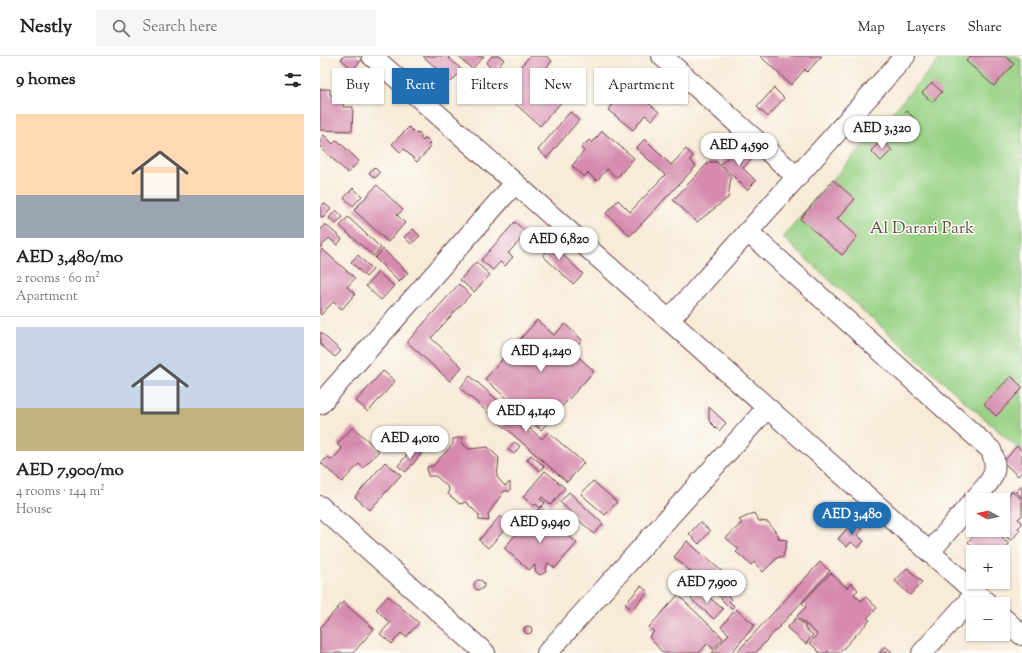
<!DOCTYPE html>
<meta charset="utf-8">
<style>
body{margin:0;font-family:"Sorts Mill Goudy",serif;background:#f6f6f6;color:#222;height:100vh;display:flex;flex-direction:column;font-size:15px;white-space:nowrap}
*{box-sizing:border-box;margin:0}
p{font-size:13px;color:#767676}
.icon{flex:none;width:22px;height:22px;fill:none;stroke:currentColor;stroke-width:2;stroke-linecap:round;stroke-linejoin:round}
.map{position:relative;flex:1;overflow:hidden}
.panel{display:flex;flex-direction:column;background:#fff;width:320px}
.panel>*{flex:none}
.banner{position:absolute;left:12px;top:12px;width:380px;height:36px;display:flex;gap:8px}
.needle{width:26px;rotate:278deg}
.fabs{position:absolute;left:646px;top:437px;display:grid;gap:8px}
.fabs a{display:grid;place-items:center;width:44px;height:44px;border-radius:0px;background:#fff;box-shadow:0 1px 3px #0004;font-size:20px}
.price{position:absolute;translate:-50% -34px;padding:0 9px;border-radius:14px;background:#fff;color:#222;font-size:13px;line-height:26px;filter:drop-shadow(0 1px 2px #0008)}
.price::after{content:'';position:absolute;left:50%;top:24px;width:12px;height:9px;margin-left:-6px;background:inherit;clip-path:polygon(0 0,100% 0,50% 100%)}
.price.selected{background:#1f6fb2;color:#fff}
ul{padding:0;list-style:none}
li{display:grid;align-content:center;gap:8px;height:212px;padding:0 16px}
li+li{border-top:1px solid #e0e0e0}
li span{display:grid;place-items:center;height:124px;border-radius:0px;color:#555}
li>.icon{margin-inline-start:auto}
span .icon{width:72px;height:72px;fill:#fffc;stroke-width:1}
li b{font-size:17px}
h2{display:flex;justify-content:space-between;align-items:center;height:48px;padding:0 16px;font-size:17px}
.tag{padding:0 14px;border-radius:0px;background:#fff;box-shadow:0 1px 3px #0004;font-size:14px;line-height:36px}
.tag.selected{background:#1f6fb2;color:#fff}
header{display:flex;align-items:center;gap:24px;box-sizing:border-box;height:56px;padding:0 20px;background:#fff;border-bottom:1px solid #e0e0e0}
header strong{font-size:19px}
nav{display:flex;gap:22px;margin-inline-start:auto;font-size:14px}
.search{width:280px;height:36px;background:#f6f6f6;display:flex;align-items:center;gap:10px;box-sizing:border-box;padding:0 14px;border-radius:0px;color:#767676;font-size:15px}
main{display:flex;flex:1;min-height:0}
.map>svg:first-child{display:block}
.green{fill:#97d184;stroke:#707858}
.building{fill:#d68bae}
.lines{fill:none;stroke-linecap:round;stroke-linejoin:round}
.minor-casing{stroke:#643e45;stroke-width:22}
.minor{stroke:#fff;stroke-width:20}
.labels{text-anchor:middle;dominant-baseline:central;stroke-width:3;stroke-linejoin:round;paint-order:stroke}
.park-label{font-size:17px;fill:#615446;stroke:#fdfcf7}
</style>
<header>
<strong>Nestly</strong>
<div class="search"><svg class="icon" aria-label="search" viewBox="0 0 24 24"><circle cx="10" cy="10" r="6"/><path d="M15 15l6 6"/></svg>Search here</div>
<nav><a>Map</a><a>Layers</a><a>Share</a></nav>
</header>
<main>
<section class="panel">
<h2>9 homes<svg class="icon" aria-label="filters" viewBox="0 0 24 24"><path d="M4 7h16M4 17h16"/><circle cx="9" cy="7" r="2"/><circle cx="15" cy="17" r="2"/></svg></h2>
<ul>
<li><span style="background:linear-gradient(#ffd9b3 65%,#9aa5b1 0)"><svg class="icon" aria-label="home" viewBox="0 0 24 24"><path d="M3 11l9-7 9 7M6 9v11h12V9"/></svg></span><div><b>AED 3,480/mo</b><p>2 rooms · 60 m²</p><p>Apartment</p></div></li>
<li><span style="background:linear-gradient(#c9d6e8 65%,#c2b280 0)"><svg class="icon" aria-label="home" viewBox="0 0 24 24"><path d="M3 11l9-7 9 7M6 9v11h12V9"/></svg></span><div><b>AED 7,900/mo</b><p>4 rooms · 144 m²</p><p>House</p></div></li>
</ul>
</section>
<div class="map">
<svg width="702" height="597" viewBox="0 0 702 597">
<rect width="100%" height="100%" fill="#fdfcf7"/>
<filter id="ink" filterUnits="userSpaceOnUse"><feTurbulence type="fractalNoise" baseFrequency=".025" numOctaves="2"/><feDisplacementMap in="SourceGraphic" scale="8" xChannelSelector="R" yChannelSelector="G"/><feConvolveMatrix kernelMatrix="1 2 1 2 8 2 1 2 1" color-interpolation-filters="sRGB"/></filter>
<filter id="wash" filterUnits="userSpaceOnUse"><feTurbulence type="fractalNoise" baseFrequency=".012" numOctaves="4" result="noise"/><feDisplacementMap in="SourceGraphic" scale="16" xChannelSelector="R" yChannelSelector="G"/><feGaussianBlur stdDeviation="0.9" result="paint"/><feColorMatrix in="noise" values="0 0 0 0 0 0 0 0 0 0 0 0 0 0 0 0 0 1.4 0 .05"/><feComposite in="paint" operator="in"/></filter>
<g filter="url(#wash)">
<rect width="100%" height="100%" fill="#f8ebd8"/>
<!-- green -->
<path class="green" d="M 622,0 L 696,0 L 702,5 L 702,396 L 568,277 L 462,181 Z"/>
<g id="blocks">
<!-- building -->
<g class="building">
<path d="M 24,0 L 38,0 L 42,3 L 33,14 L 21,3 Z"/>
<path d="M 103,0 L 127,0 L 142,14 L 131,26 Z"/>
<path d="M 138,0 L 164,0 L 152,13 Z"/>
<path d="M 172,0 L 180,0 L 184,4 L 174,15 L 166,7 Z"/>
<path d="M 210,0 L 226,0 L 232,5 L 221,17 L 236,31 L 247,19 L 257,29 L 220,70 L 180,34 Z"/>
<path d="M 440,0 L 502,0 L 487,16 L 485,13 L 471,29 Z"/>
<path d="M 651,0 L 685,0 L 694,8 L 674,30 L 646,5 Z"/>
<path d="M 162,13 L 172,22 L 159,38 L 148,28 Z"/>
<path d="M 612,27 L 622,36 L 612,46 L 602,37 Z"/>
<path d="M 308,30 L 339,56 L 332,64 L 325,59 L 313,74 L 288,54 Z"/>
<path d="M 454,32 L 464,42 L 448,61 L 437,51 Z"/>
<path d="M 0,33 L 10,33 L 10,39 L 24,40 L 23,51 L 33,51 L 32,75 L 0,74 Z"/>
<path d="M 587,55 L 596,64 L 583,77 L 573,68 Z"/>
<path d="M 250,56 L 259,64 L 227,102 L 218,94 Z"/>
<path d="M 89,71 L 96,78 L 98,76 L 102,80 L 100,82 L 103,85 L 105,82 L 110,87 L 108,89 L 110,92 L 97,106 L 84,93 L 80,96 L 72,88 Z"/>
<path d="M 282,75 L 314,102 L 297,122 L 287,113 L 277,125 L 268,117 L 264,121 L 252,110 L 264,95 L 261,92 L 269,84 L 272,87 Z"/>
<path d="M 4,79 L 13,88 L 17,84 L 39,105 L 28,117 L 0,91 L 0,84 Z"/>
<path d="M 325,83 L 351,109 L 366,93 L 373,100 L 370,104 L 376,110 L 310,180 L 286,157 L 298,144 L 310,156 L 345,119 L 316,92 Z"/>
<path d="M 562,84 L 572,94 L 561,105 L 551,95 Z"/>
<path d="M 420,90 L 432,103 L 423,112 L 436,125 L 427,134 L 401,108 Z"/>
<path d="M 389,106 L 397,106 L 411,121 L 408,142 L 377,166 L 353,144 Z"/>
<path d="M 54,111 L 60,117 L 55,122 L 49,117 Z"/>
<path d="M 513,124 L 535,143 L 517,163 L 537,181 L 522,199 L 480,163 Z"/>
<path d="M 57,129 L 83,154 L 77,159 L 85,167 L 68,186 L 34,154 Z"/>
<path d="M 33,132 L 42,140 L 33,150 L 24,142 Z"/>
<path d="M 4,147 L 11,153 L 3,162 L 0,160 L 0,152 Z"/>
<path d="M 16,154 L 23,161 L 16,168 L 9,162 Z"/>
<path d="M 28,161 L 61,192 L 53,200 L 20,170 Z"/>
<path d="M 195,166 L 207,177 L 188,197 L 193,201 L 185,210 L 180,206 L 173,214 L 161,204 Z"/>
<path d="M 5,168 L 22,183 L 17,189 L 9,182 L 0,192 L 0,175 Z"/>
<path d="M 93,173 L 100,180 L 91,188 L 84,181 Z"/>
<path d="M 222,179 L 263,218 L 253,228 L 223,200 L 226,196 L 216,186 Z"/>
<path d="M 2,193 L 35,222 L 27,231 L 35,238 L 22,253 L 13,246 L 1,259 L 0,258 L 0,196 Z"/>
<path d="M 63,193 L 88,217 L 79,226 L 55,202 Z"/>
<path d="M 38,199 L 53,214 L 46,221 L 31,206 Z"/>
<path d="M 156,206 L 170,219 L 154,236 L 140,224 Z"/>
<path d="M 58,216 L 74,230 L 61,244 L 46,230 Z"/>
<path d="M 139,228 L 150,239 L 111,282 L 142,311 L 130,325 L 87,286 Z"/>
<path d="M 217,264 L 234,279 L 245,268 L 262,284 L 252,295 L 274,315 L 221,374 L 165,323 Z"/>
<path d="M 0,276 L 21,295 L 15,301 L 0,288 Z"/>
<path d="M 63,315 L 75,325 L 48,356 L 36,345 Z"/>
<path d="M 150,320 L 222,383 L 228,376 L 264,407 L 247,426 L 140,332 Z"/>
<path d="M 691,320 L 702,331 L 702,333 L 676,360 L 664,348 Z"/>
<path d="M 389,351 L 406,367 L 399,375 L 389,365 Z"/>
<path d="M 33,371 L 59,395 L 43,412 L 39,408 L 22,426 L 1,407 L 8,401 L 12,404 L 22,393 L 17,388 Z"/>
<path d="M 143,381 L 142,387 L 149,393 L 168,391 L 179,402 L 177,421 L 185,430 L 190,426 L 190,435 L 184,435 L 168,458 L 169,465 L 159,464 L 159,459 L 146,446 L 140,448 L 128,438 L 129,432 L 116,420 L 108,420 L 107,411 L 113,410 L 133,388 L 133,383 Z"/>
<path d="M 194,386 L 200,390 L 194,398 L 188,394 Z"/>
<path d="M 697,390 L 702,395 L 702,416 L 698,420 L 683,406 Z"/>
<path d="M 93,391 L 101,398 L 86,416 L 78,410 Z"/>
<path d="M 211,399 L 224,410 L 220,415 L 207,404 Z"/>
<path d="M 65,406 L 81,419 L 50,454 L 35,441 Z"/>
<path d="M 225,415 L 245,432 L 231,449 L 222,441 L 220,443 L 225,447 L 220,452 L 216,448 L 214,450 L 203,441 Z"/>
<path d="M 273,425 L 297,446 L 285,459 L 261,438 Z"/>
<path d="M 702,429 L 702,442 L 696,436 Z"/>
<path d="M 692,435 L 702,444 L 702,459 L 698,463 L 702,466 L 702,468 L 698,472 L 700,474 L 691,485 L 685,479 L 682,482 L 689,488 L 682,496 L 659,496 L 648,486 L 658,474 L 683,474 L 683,445 Z"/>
<path d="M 249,436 L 283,468 L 274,478 L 240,446 Z"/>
<path d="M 218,453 L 257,487 L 235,512 L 228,507 L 227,509 L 226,516 L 220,519 L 215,515 L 215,509 L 209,514 L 184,492 Z"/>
<path d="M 434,457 L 439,465 L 448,466 L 458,479 L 459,483 L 467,484 L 463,501 L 458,501 L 443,516 L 434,506 L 431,509 L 416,496 L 419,493 L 406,482 L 422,467 L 419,464 Z"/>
<path d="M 180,460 L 190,468 L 168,492 L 159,484 Z"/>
<path d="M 380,466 L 390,475 L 379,488 L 369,478 Z"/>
<path d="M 533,466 L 542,473 L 537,479 L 544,485 L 538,492 L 531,486 L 527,491 L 518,483 Z"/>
<path d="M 367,485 L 414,526 L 400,541 L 354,501 Z"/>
<path d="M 500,506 L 510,515 L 448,583 L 435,597 L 416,597 Z"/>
<path d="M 587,512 L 602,526 L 590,539 L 575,525 Z"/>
<path d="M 511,517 L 527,532 L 531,527 L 538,534 L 534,538 L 541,545 L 546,541 L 557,552 L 547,562 L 550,564 L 519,597 L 510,597 L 508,595 L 506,597 L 500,597 L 490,587 L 497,578 L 477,560 L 486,551 L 482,547 Z"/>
<circle cx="159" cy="529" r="5"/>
<path d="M 321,530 L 328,536 L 312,554 L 305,548 Z"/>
<path d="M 379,533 L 403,553 L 394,563 L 371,543 Z"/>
<path d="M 406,538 L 411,543 L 409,545 L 414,550 L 411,553 L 401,543 Z"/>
<path d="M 358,539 L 403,582 L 393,593 L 388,587 L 379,597 L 343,597 L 329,581 L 334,576 L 329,571 Z"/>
<path d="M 68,540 L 99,567 L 86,581 L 81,577 L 72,588 L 60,578 L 70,567 L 56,553 Z"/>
<path d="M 23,546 L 54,573 L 33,597 L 0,597 L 0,572 Z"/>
<path d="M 416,553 L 435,569 L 411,597 L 392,597 L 409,578 L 401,571 Z"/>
<path d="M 476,562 L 486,570 L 484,572 L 493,579 L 486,588 L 467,572 Z"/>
<circle cx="208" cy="574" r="4"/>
<path d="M 565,590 L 572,596 L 570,597 L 559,597 Z"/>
</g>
</g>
</g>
<g filter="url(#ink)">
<use href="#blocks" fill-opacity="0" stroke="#643e45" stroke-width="1"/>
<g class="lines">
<defs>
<g id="minor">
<path d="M 52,0 L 668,548"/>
<path d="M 342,0 L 477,121"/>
<path d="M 428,176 L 671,394 C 681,419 669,426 654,444"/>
<path d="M 349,264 L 585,0"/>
<path d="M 0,348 L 195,127"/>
<path d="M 0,450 L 165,597"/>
<path d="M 610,496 L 653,445"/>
<path d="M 683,562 L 702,579"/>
<path d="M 227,597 L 447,352"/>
<path d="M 602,597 L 656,537"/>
</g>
</defs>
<!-- minor casing -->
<use href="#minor" class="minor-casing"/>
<!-- minor -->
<use href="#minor" class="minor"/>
</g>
</g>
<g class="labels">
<!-- park labels -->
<g class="park-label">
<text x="602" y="173">Al Darari Park</text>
</g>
</g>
</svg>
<div class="fabs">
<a><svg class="needle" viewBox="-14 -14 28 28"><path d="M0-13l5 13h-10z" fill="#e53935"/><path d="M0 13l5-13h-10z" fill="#767676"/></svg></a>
<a>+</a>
<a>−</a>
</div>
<b class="price" style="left:562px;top:94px">AED 3,320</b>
<b class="price" style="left:419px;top:111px">AED 4,590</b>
<b class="price" style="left:239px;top:205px">AED 6,820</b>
<b class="price" style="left:221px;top:317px">AED 4,240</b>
<b class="price" style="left:206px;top:377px">AED 4,140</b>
<b class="price" style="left:90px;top:404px">AED 4,010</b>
<b class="price selected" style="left:532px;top:480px">AED 3,480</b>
<b class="price" style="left:220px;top:488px">AED 9,940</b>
<b class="price" style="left:387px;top:548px">AED 7,900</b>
<div class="banner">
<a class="tag">Buy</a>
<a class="tag selected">Rent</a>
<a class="tag">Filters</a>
<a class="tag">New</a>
<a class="tag">Apartment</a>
</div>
</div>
</main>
